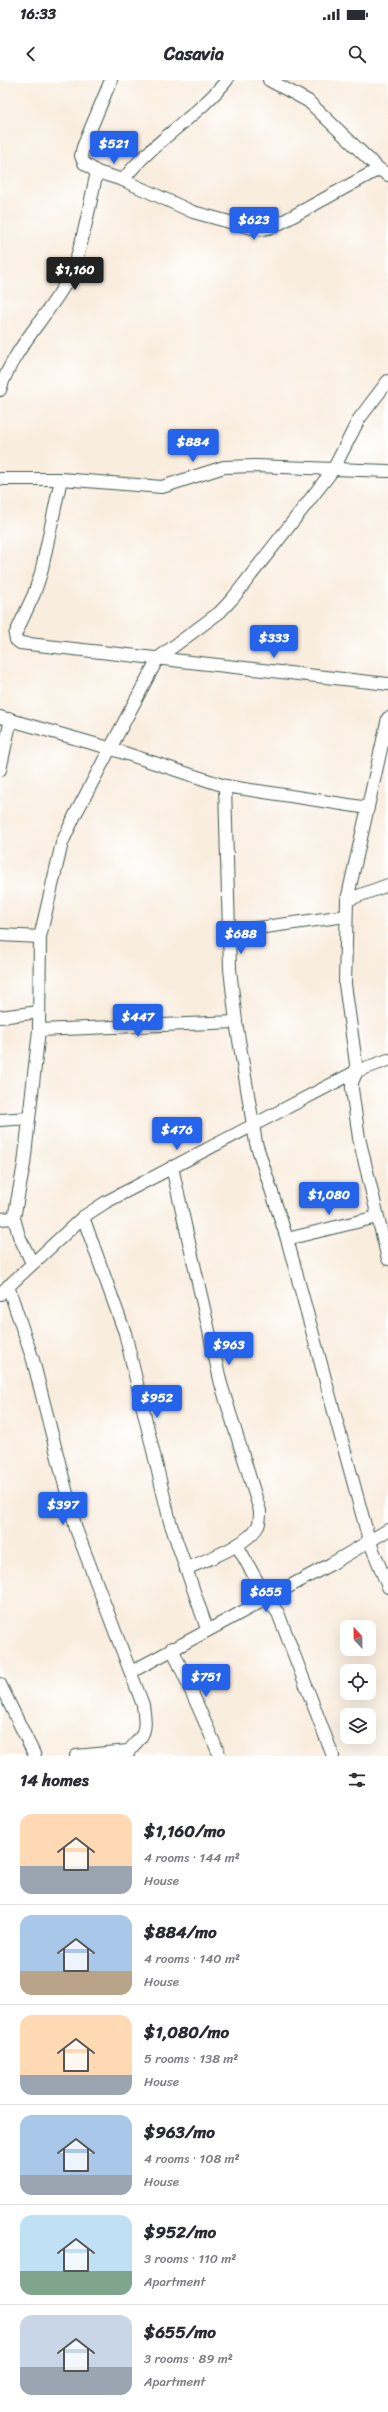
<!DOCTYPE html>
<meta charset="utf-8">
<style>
body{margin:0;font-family:Sriracha,sans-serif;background:#f2f2f3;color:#2b2b33;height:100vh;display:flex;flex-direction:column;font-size:15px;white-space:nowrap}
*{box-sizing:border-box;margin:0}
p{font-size:13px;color:#7c7c81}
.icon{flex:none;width:22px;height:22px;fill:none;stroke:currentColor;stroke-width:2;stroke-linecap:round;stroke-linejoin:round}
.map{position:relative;height:1676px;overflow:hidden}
.drawer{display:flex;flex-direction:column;background:#fff;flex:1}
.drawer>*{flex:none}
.needle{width:26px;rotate:338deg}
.fabs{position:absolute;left:340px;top:1540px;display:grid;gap:8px}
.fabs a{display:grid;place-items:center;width:36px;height:36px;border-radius:8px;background:#fff;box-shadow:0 4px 16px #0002;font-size:20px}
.price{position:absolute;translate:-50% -34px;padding:0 9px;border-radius:4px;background:#2563eb;color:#fff;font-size:13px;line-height:26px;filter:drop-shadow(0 1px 2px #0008)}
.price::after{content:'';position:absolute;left:50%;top:24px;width:12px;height:9px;margin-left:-6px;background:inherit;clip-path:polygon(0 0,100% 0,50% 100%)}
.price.on{background:#222;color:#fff}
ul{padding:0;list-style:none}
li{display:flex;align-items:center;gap:12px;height:100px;padding:0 20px}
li+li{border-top:1px solid #e1e1e2}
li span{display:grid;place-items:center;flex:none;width:112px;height:80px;border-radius:12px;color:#555}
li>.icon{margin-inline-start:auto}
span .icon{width:48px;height:48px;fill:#fffc;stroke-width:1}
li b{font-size:17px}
h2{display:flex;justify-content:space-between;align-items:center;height:48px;padding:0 20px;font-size:17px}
.status{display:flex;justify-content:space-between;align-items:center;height:28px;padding:0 20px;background:#fff;direction:ltr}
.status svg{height:11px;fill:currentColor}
header{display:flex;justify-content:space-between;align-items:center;height:52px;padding:0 20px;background:#fff;font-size:18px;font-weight:700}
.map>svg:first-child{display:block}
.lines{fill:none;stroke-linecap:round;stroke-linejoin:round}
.street-casing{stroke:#40574e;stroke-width:14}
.street{stroke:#fff;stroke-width:12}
</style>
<div class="status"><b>16:33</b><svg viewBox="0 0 49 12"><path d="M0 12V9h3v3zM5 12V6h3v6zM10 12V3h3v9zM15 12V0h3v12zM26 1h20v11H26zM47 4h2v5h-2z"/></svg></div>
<header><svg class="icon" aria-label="back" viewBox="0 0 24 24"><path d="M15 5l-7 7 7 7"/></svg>Casavia<svg class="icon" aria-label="search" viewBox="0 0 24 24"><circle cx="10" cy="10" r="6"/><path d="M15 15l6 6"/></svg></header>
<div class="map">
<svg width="388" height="1676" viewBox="0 0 388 1676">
<rect width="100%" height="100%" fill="#fff"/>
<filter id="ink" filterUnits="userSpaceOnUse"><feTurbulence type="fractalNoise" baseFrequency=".025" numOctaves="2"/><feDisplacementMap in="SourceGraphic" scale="8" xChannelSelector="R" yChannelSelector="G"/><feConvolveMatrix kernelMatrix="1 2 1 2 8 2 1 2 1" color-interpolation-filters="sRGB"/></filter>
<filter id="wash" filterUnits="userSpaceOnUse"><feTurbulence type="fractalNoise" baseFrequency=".012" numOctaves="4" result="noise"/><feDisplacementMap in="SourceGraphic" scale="16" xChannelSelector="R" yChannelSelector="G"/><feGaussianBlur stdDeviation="0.9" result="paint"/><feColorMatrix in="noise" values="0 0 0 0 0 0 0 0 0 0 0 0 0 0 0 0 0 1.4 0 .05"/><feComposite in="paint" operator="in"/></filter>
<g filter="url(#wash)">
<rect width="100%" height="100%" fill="#f9edde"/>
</g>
<g filter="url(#ink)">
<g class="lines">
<defs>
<g id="street">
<path d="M 111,0 L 83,67 L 81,76 L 84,83 L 97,92 L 123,100 L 193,132 L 259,150 L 273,147 L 379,89"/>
<path d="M 269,0 L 308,21 L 379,89 L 388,95"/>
<path d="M 123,100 C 152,62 196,38 227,0"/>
<path d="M 0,310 C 12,271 44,240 64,206 C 82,177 89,125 97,92"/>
<path d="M 0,399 L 61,399 L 162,407 L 224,387 L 255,386 L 388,391"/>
<path d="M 61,399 L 41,493 L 34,514 L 15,555 L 16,560 L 20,563 L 388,604"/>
<path d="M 0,637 L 109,668 L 225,706 L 368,728"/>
<path d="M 388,638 L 347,820 L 345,904 L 357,991 L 352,1002 L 352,1009 L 359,1058 L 388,1179"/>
<path d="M 0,690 L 11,639"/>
<path d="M 225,706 L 230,889 L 236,942 L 256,1063 L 287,1159 L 369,1460 L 388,1507"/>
<path d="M 347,820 L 388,805"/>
<path d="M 228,852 L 346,836"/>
<path d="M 0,855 L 40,857"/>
<path d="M 0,937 L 39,932"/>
<path d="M 39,950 L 236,942"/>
<path d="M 0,1040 L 29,1038"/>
<path d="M 172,1087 L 221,1304 L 260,1431 C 260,1436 260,1442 258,1446 C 247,1466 207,1479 186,1489"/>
<path d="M 83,1137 L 125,1253 L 170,1442 L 207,1549"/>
<path d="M 0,1139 L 14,1138"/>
<path d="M 287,1159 L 377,1137"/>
<path d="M 32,1183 L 19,1156 L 14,1138 L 24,1084 L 39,950 L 40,857 L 62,763 L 75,735 L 158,578 L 220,532 L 233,518 L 333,390 L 359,339 L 388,301"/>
<path d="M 8,1206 L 33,1280 L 76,1449 L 143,1625 C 144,1635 147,1646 142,1655 C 138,1663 129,1667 127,1676"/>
<path d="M 0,1214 L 83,1137 L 106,1122 L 357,991 L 388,980"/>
<path d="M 237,1465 L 267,1519 L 278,1533 L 333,1676"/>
<path d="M 172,1568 L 220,1676"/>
<path d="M 131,1592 L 331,1484 L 388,1450"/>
<path d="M 0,1604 L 35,1676"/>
<path d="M 76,1676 L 128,1671"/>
</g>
</defs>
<!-- street casing -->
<use href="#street" class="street-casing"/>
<!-- street -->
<use href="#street" class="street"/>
</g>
</g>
</svg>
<div class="fabs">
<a><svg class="needle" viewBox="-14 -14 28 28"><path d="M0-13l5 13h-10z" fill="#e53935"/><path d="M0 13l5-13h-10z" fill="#7c7c81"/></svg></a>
<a><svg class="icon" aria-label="locate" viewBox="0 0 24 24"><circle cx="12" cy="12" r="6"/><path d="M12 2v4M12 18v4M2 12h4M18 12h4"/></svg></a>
<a><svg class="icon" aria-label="layers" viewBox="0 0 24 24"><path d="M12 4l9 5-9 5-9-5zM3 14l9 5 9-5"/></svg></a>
</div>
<b class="price" style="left:114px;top:85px">$521</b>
<b class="price" style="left:254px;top:161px">$623</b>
<b class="price on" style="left:75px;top:211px">$1,160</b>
<b class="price" style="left:193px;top:383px">$884</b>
<b class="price" style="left:274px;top:579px">$333</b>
<b class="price" style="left:241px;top:875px">$688</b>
<b class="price" style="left:138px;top:958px">$447</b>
<b class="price" style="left:177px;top:1071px">$476</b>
<b class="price" style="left:329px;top:1136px">$1,080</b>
<b class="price" style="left:229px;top:1286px">$963</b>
<b class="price" style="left:157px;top:1339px">$952</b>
<b class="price" style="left:63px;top:1446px">$397</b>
<b class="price" style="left:266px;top:1533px">$655</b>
<b class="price" style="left:206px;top:1618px">$751</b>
</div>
<section class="drawer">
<h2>14 homes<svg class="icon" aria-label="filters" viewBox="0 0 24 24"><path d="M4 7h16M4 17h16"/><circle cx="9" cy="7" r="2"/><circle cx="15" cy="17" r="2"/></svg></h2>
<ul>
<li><span style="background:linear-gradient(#ffd9b3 65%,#9aa5b1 0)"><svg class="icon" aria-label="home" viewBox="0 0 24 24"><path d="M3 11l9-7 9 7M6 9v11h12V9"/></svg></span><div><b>$1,160/mo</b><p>4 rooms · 144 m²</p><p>House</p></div></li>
<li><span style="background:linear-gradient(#a9c7e8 70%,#b9a48a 0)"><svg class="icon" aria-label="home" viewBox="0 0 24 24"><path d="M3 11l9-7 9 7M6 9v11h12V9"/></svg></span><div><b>$884/mo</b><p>4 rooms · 140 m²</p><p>House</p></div></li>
<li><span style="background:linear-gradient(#ffd9b3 75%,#9aa5b1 0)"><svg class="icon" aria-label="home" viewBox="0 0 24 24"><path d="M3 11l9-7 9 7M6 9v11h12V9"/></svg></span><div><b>$1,080/mo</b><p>5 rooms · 138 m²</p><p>House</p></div></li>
<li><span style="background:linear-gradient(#a9c7e8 75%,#9aa5b1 0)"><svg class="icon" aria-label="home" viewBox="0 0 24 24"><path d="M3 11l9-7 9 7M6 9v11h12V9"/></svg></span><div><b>$963/mo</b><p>4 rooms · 108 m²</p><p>House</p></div></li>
<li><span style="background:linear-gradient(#bfe0f5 70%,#7fa58c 0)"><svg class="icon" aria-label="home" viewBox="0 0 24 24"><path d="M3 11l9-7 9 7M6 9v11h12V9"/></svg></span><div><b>$952/mo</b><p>3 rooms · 110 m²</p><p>Apartment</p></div></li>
<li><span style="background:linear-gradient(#c9d6e8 65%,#9aa5b1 0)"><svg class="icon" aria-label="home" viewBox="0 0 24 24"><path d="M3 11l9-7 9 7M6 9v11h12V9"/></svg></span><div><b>$655/mo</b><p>3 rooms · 89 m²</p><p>Apartment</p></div></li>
</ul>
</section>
